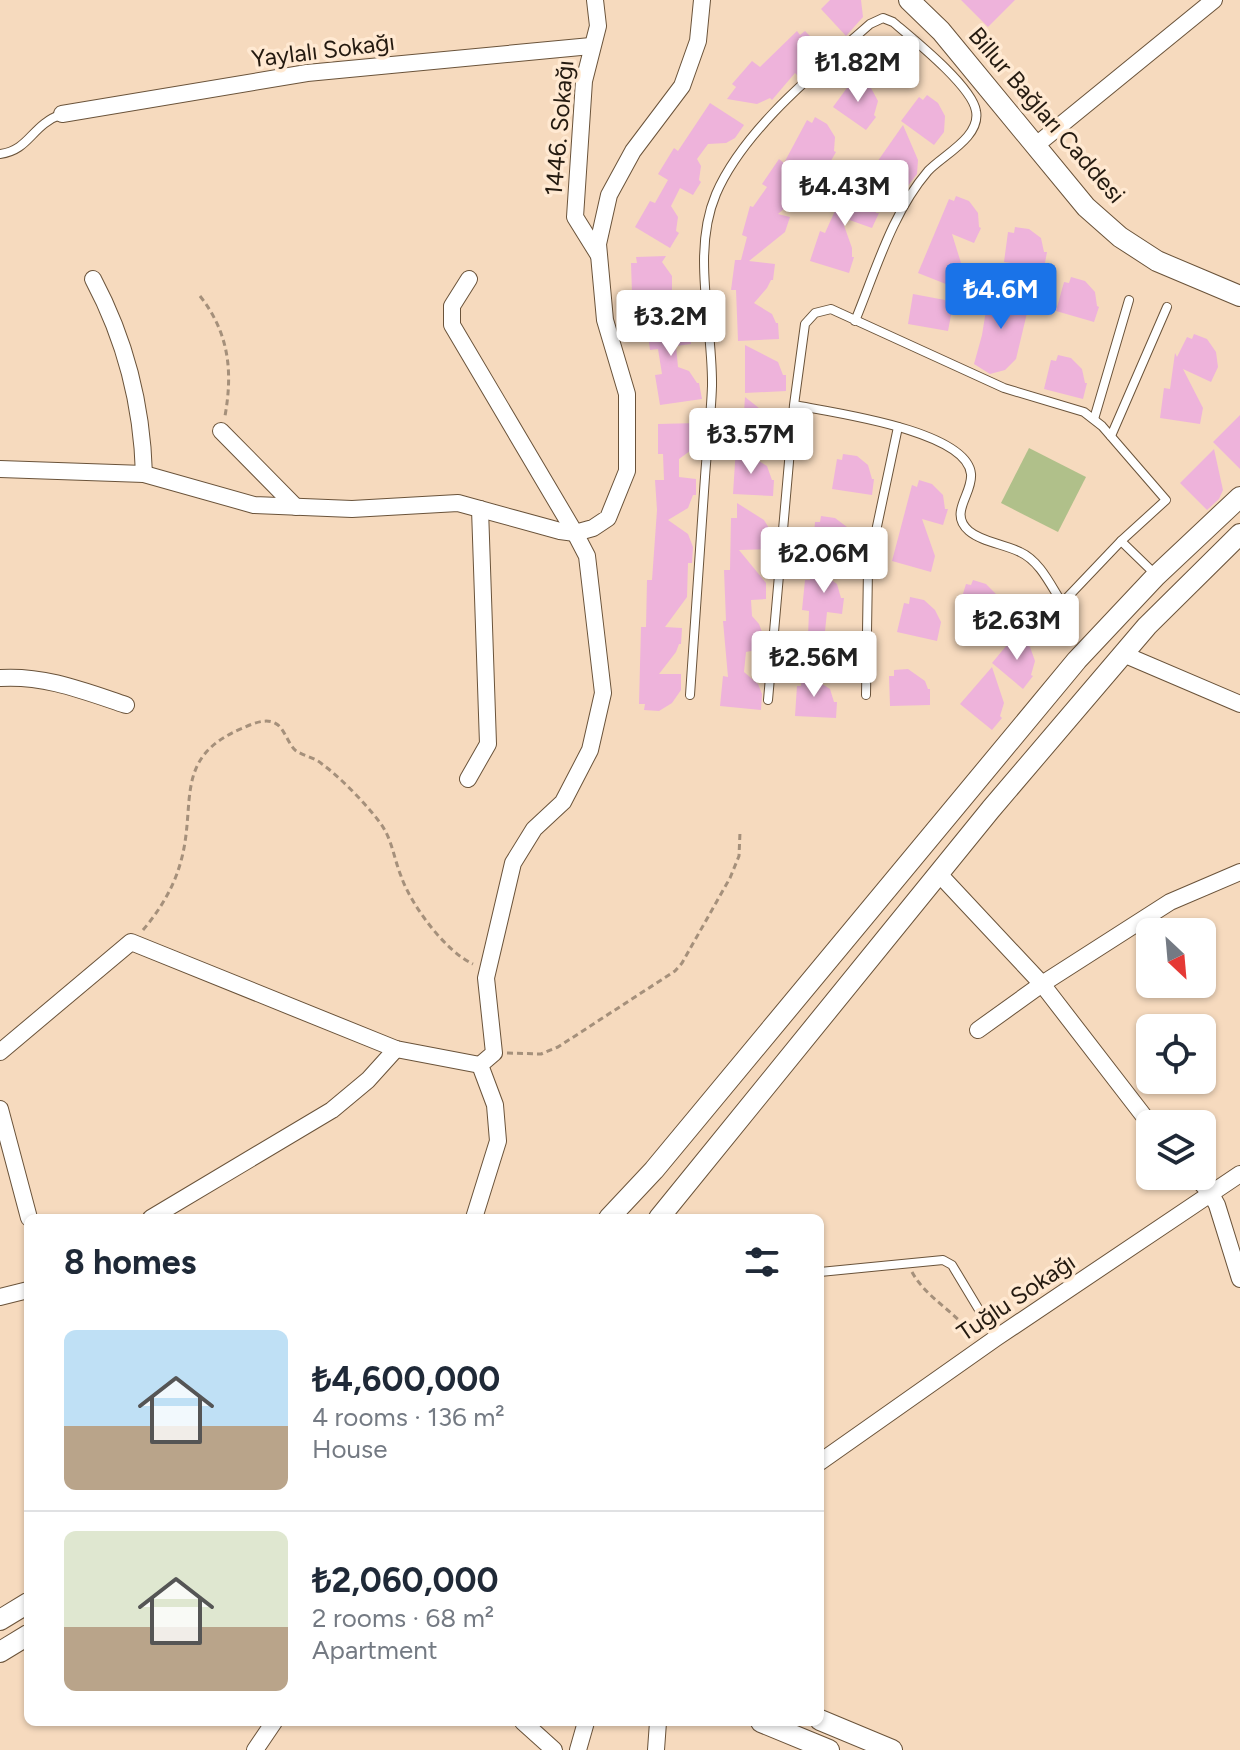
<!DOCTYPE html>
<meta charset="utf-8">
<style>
body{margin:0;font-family:Figtree,sans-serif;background:#f6f6f7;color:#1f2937;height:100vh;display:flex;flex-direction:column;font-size:30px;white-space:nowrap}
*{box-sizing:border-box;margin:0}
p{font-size:26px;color:#747a83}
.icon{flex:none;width:44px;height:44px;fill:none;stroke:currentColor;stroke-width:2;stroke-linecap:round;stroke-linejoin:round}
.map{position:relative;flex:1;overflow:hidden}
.sheet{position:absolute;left:24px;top:1214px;width:800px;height:512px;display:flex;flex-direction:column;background:#fff;border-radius:12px;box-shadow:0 2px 6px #0004}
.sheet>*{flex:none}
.needle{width:52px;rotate:154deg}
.buttons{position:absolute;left:1136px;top:918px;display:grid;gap:16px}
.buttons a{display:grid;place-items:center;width:80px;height:80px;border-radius:12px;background:#fff;box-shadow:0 2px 6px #0004;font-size:40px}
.price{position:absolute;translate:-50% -68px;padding:0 18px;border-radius:8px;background:#fff;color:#222;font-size:26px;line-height:52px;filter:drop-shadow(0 2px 4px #0008)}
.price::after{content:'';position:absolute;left:50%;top:48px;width:24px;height:18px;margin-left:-12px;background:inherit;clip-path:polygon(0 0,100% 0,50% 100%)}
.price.active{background:#1a73e8;color:#fff}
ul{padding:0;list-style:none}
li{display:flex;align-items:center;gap:24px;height:200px;padding:0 40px}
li+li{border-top:2px solid #e0e1e3}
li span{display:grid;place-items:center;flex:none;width:224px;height:160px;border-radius:12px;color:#555}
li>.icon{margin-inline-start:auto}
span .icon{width:96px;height:96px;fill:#fffc;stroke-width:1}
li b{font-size:34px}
h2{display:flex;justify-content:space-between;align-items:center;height:96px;padding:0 40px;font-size:34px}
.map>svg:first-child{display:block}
.green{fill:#b0c08a}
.building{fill:#eeb3db}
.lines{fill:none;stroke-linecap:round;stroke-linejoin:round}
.service-casing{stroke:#6a533a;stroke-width:10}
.minor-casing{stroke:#6a533a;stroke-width:18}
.tertiary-casing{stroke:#6a533a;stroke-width:22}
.path{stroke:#a5907b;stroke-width:3;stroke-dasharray:6 4;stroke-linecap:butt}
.service{stroke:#fff;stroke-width:8}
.minor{stroke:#fff;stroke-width:16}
.tertiary{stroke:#fff;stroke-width:20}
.labels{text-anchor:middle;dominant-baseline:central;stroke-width:7;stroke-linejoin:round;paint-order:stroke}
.street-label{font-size:24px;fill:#241a10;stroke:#ffe9d2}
</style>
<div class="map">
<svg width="1240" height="1750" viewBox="0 0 1240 1750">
<rect width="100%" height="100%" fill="#f6dabe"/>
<!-- green -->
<path class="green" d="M 1029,448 L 1086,477 L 1058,532 L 1001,503 Z"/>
<!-- building -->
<g class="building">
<path d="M 830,0 L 861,0 L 863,17 L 846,36 L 821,9 Z"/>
<path d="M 961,0 L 1015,0 L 988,27 Z"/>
<path d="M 797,31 L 800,35 L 805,31 L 815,41 L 818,60 L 799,77 L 795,73 L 772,100 L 770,98 L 757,104 L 727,99 L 736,87 L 732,84 L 752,61 L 760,67 Z"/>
<path d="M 860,79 L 871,88 L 878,101 L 874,115 L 876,117 L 866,130 L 833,107 L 852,81 L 857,84 Z"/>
<path d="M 927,95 L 938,103 L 945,116 L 944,132 L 934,145 L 901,121 L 919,97 L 923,100 Z"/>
<path d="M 710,103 L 744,125 L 735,138 L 726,143 L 708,144 L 697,159 L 701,166 L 699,180 L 701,182 L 693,195 L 680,188 L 671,206 L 678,217 L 676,231 L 679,233 L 670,248 L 635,227 L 650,201 L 655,203 L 668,180 L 658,174 L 674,148 L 678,151 Z"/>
<path d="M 815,117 L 827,124 L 835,137 L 834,151 L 836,152 L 828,166 L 824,164 L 804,195 L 802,193 L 778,214 L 790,217 L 785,232 L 749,261 L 775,264 L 773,280 L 771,280 L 767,288 L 754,303 L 772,314 L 776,323 L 778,323 L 779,339 L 738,341 L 736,290 L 731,290 L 735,260 L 741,260 L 747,237 L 742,235 L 750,206 L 753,207 L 767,187 L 762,184 L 779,159 L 784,163 L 807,120 L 812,123 Z"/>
<path d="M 903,125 L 918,160 L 917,174 L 907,187 L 875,165 Z"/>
<path d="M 854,181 L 867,186 L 876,198 L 876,213 L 879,213 L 872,228 L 841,217 L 852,248 L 852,257 L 854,257 L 849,273 L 810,261 L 820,231 L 825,233 L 847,184 L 852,187 Z"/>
<path d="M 956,196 L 969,201 L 978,213 L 979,227 L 981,228 L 974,243 L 952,234 L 961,263 L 959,272 L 962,273 L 956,288 L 918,273 L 949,199 L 954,201 Z"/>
<path d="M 1015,227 L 1029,229 L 1041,238 L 1044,252 L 1047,252 L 1044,268 L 1004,262 L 1008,232 L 1014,233 Z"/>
<path d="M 666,256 L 662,262 L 672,276 L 672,292 L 632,293 L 631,263 L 637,263 L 636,257 Z"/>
<path d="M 1071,277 L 1085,281 L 1095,292 L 1097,306 L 1099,307 L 1094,322 L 1056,311 L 1064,282 L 1069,283 Z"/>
<path d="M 995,287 L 1009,289 L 1021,299 L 1024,312 L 1027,313 L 1016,359 L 1005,370 L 990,374 L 974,364 L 982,335 L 989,292 L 994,293 Z"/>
<path d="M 913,294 L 945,300 L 951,315 L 948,331 L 908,324 Z"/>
<path d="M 649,305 L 678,316 L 686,328 L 688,328 L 691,344 L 676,346 L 678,367 L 689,371 L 697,383 L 699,383 L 702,399 L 660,405 L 655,375 L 662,374 L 658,349 L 650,350 L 646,320 L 651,319 Z"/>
<path d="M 1194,334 L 1207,339 L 1216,352 L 1218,367 L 1211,382 L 1183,369 L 1203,408 L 1200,424 L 1160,418 L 1164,388 L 1170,389 L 1175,353 L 1177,357 L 1187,337 L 1192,339 Z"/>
<path d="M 745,345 L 778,362 L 783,375 L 786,375 L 786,391 L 745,393 Z"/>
<path d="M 1058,355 L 1071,358 L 1082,369 L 1085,383 L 1087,383 L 1083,399 L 1044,389 L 1051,360 L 1056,361 Z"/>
<path d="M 745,397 L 774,420 L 778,429 L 777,446 L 737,443 L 739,413 L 744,413 Z"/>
<path d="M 1240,415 L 1240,469 L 1213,442 Z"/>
<path d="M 698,423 L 699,439 L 696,439 L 694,448 L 679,459 L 679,477 L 696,479 L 696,495 L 693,495 L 688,508 L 668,520 L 688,534 L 693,547 L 692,563 L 688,563 L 687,597 L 665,627 L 682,628 L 681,644 L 679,644 L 676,652 L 659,674 L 681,674 L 681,690 L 672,703 L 659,711 L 644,710 L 645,704 L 639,704 L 641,627 L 646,627 L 647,580 L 652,580 L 657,510 L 655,480 L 664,480 L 663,454 L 658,454 L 658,424 Z"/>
<path d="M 736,447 L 767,466 L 772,480 L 774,480 L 773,496 L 733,494 Z"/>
<path d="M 1214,449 L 1223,490 L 1219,499 L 1207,510 L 1180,483 Z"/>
<path d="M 843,454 L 857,456 L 868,465 L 872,479 L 874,479 L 872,495 L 832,489 L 837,459 L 842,460 Z"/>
<path d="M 919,480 L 932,484 L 943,495 L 945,509 L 948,509 L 943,525 L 922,519 L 935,556 L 931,572 L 892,561 L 912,485 L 917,487 Z"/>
<path d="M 737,503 L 764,520 L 772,533 L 771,549 L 739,550 L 766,583 L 766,599 L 751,600 L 752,616 L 759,624 L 762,632 L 764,632 L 766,648 L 746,652 L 744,672 L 758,684 L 762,694 L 761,710 L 720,706 L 723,676 L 728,677 L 723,621 L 726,621 L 724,570 L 730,570 L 731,518 L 737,518 Z"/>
<path d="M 821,516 L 835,518 L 847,527 L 851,540 L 854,540 L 852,556 L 828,556 L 826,576 L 837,584 L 841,598 L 844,598 L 842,614 L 827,612 L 825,631 L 835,637 L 840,650 L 843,650 L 843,667 L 802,667 L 802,636 L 808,636 L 809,611 L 802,610 L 805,580 L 810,580 L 815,522 L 820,522 Z"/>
<path d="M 973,580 L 986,584 L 997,595 L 998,609 L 1000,610 L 995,625 L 957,613 L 966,584 L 971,585 Z"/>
<path d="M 910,597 L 924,600 L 935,610 L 941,622 L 937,641 L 897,632 L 904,603 L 909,604 Z"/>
<path d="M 1020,638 L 1030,647 L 1035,661 L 1031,675 L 1033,676 L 1023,689 L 992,663 L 1011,640 L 1015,643 Z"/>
<path d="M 992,667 L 1004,703 L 1000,716 L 1002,718 L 992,730 L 960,704 Z"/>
<path d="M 908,669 L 925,681 L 928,689 L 930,689 L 930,705 L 890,706 L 889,676 L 894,676 L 894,670 Z"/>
<path d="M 802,671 L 830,689 L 834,702 L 837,702 L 836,718 L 795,716 L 797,686 L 801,686 Z"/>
</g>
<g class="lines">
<defs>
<g id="service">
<path d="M 0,154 C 30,150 31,125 62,114"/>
<path d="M 1094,419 L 1129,300"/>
<path d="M 1111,436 L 1167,307"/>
<path d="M 1121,541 L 1155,574"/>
<path d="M 690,695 C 695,623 700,550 705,477 C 707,447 711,417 712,386 C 713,324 691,253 716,194 C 744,129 818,70 870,24 L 883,18 L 893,22 C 913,39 972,86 976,111 C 981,137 943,155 928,171 C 892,213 876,270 855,321"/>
<path d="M 866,695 L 868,569 L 898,427"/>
<path d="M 768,700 L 794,405 L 805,324 L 815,313 L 831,309 L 1004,388 L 1084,412 L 1102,426 L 1166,500 L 1121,541 L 1062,603 C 1051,586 1040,561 1020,552 C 1004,544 982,542 969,531 C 948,513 973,494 971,474 C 967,430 829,412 794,405"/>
<path d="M 820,1272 L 943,1260 L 952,1265 L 996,1338"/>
</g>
<g id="minor">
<path d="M 595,0 L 598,26 L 584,81 L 575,217 L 598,254"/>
<path d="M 62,114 L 307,73 L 591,46"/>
<path d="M 1035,146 L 1214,0"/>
<path d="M 93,279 C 126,341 142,404 144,474"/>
<path d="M 469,279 L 452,306 L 452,325 L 575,533 L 587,556 L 603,693 L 590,750 L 563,802 L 534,829 L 513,863 L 486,978 L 494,1053 L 480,1065 L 495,1105 L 498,1141 L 474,1218"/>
<path d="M 221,431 L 296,507"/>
<path d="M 0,469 L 144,474 L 254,505 L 352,509 L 458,503 L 560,531 L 575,533 L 593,528 L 608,518 L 627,471 L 627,394 L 605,320 L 598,244 L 609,195 L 633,151 L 682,86 L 698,41 L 702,0"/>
<path d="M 1123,654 L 1240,704"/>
<path d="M 0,678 C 44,675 84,691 126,705"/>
<path d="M 468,779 L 488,744 L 480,509"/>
<path d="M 939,874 L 1042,984 L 1150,1124"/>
<path d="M 978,1030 L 1042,984 L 1170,902 L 1240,872"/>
<path d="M 0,1052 L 131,942 L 396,1049 L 480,1065"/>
<path d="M 0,1109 L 29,1218"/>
<path d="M 1195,1176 L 1211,1194 L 1217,1205 L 1240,1279"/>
<path d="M 151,1218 L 332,1110 L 368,1080 L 396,1049"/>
<path d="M 0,1297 L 28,1290"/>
<path d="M 820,1462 L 996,1338 L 1240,1174"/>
<path d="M 523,1722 L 554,1750"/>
<path d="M 255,1750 L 274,1722"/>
<path d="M 578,1750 L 586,1722"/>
<path d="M 656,1750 L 658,1722"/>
</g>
<g id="tertiary">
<path d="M 909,0 L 941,31 L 1086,207 L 1120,237 L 1157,261 L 1240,296"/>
<path d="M 609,1218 L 654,1170 L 1077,660 L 1156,576 L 1240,497"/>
<path d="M 659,1218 L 991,809 L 1147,626 L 1240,534"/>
<path d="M 0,1620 L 28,1603"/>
<path d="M 0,1652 L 28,1635"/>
<path d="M 820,1720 L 892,1750"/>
<path d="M 761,1722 L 829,1750"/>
</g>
</defs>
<!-- service casing -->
<use href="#service" class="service-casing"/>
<!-- minor casing -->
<use href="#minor" class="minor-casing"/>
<!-- tertiary casing -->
<use href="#tertiary" class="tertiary-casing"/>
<!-- path -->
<g class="path">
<path d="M 200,296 C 229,333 233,371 225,416"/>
<path d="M 143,930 C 160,910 174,887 181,861 C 197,803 172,757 243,728 C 254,723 268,717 278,725 C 285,731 288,743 295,750 C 303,756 314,757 322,764 C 340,777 364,802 378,820 C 392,837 393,856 401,876 C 411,905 445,951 473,964"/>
<path d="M 507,1053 L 541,1054 L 558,1047 L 675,971 L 682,963 L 730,878 L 739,856 L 740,832"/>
<path d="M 912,1272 C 926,1298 956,1312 973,1336"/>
</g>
<!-- service -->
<use href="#service" class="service"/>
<!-- minor -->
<use href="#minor" class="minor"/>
<!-- tertiary -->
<use href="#tertiary" class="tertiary"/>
</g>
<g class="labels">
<!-- street labels -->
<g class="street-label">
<text transform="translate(323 50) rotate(-7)">Yaylalı Sokağı</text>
<text transform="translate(1047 115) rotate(49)">Billur Bağları Caddesi</text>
<text transform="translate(559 128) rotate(-85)">1446. Sokağı</text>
<text transform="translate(1016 1297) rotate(-34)">Tuğlu Sokağı</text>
</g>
</g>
</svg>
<div class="buttons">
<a><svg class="needle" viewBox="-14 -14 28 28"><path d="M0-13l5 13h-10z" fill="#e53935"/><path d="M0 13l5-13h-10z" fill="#747a83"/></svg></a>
<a><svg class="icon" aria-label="locate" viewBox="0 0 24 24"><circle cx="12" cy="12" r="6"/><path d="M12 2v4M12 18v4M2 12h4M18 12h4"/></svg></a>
<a><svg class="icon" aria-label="layers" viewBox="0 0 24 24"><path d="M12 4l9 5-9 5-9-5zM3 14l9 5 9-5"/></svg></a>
</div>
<b class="price" style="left:858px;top:104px">₺1.82M</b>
<b class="price" style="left:845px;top:228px">₺4.43M</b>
<b class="price active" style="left:1001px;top:331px">₺4.6M</b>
<b class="price" style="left:671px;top:358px">₺3.2M</b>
<b class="price" style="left:751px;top:476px">₺3.57M</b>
<b class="price" style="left:824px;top:595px">₺2.06M</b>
<b class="price" style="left:1017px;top:662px">₺2.63M</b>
<b class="price" style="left:814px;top:699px">₺2.56M</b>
<section class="sheet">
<h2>8 homes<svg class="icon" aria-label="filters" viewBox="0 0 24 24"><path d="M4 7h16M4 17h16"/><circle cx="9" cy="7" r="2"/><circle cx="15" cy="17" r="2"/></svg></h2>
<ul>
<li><span style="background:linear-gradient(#bfe0f5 60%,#b9a48a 0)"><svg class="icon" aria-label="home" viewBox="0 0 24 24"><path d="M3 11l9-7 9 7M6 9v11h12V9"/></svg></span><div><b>₺4,600,000</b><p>4 rooms · 136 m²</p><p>House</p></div></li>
<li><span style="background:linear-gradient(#dfe7d0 60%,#b9a48a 0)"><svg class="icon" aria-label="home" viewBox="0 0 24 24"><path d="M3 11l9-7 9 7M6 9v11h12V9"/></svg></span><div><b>₺2,060,000</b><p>2 rooms · 68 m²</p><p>Apartment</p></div></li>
</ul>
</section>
</div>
